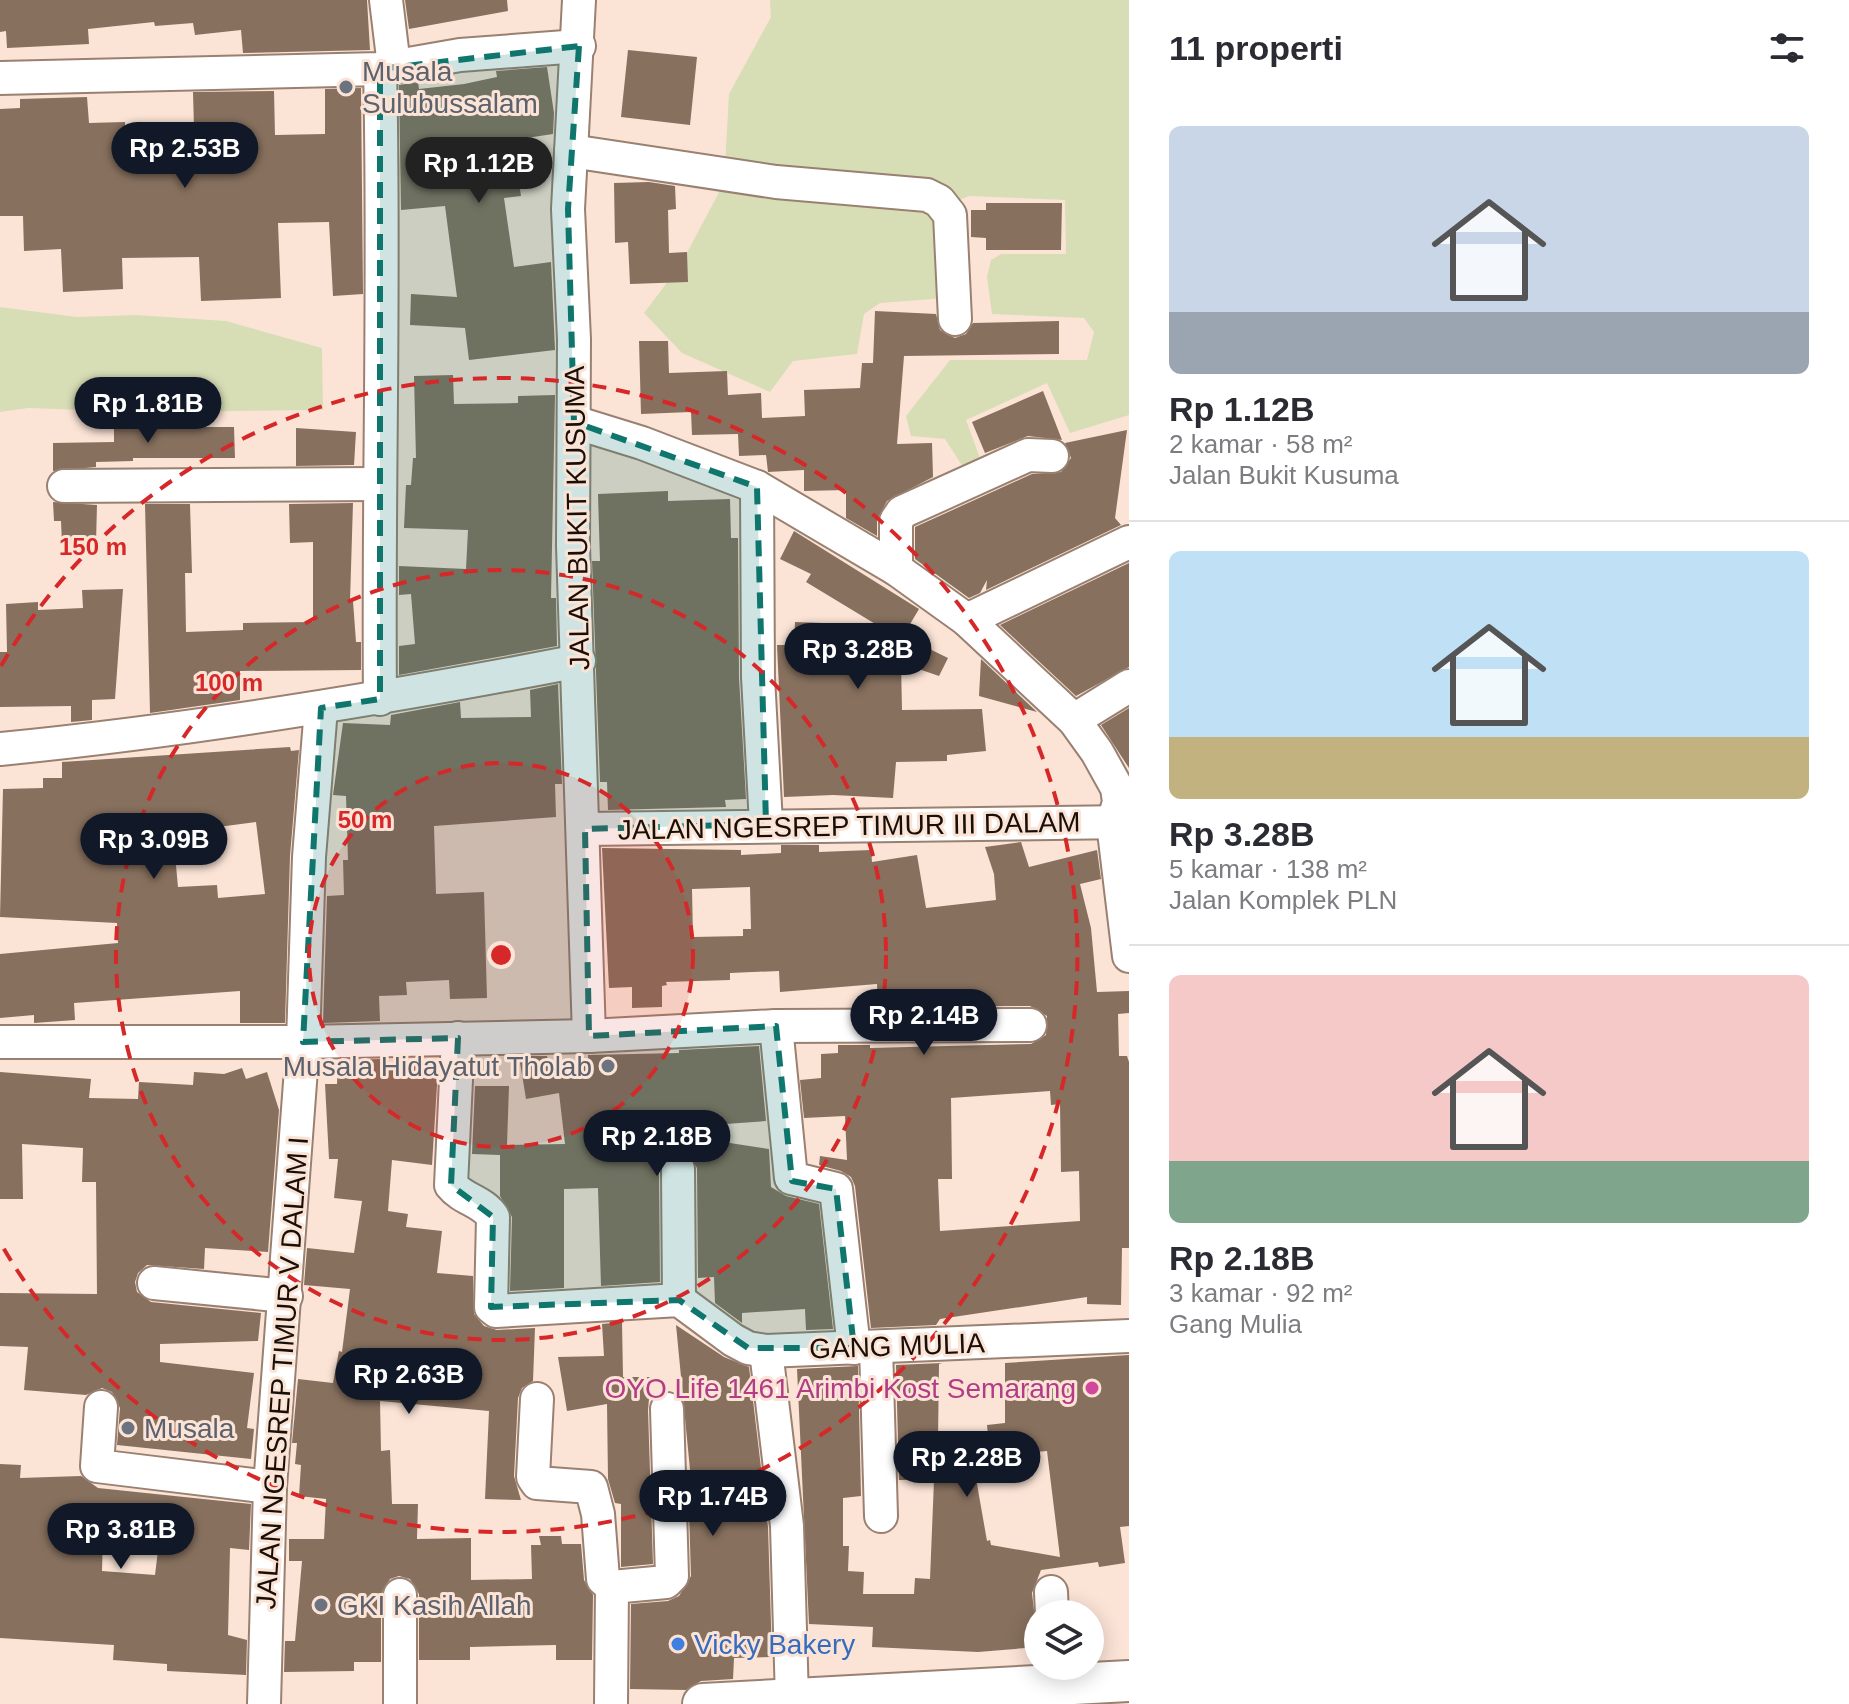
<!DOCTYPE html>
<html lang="id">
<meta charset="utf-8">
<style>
body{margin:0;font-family:Arial,sans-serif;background:#f2f2f3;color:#2b2b33;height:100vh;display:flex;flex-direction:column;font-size:30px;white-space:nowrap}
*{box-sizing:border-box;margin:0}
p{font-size:26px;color:#7c7c81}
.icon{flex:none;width:44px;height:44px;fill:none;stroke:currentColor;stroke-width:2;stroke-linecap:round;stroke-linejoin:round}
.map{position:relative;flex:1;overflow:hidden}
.side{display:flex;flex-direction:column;background:#fff;width:720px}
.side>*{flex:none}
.fabs{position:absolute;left:1024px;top:1600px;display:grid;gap:16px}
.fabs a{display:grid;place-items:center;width:80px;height:80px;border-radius:50%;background:#fff;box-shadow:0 4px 20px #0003;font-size:40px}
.price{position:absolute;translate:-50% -68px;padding:0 18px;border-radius:28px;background:#111827;color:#fff;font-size:26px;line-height:52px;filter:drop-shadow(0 2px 4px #0008)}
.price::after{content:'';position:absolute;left:50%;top:48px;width:24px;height:18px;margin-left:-12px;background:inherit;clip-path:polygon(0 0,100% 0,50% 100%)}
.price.active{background:#222;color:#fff}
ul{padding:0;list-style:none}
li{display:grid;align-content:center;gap:16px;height:424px;padding:0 40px}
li+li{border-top:2px solid #e1e1e2}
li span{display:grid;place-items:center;height:248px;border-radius:12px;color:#555}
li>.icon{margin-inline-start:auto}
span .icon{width:144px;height:144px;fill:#fffc;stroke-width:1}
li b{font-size:34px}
h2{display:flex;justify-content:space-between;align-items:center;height:96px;padding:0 40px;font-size:34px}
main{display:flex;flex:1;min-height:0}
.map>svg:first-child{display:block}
.green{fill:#d7deb6}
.building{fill:#87705e;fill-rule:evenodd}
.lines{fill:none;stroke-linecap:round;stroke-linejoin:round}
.minor-casing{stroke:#9a8071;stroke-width:36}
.major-casing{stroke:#9a8071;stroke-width:44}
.minor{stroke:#fff;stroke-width:32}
.major{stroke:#fff;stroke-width:40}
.marked{fill:#0f766e;fill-opacity:0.2;stroke:#0f766e;stroke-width:6;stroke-dasharray:16 10;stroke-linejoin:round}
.ring{fill:none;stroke:#d62828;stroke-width:4;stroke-dasharray:14 10}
.worship-dot{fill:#6b7280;stroke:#fbe4d6;stroke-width:3}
.hotel-dot{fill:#d1479c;stroke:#fbe4d6;stroke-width:3}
.shop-dot{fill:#3f7fe0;stroke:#fbe4d6;stroke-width:3}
.labels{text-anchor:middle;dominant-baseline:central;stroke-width:6;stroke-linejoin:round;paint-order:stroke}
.worship-label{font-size:28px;fill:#5b616d;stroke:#fbe4d6;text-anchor:start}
.street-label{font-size:28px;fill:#190f09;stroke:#fbe4d6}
.hotel-label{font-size:28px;fill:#b23c85;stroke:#fbe4d6;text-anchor:end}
.shop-label{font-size:28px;fill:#366cbe;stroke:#fbe4d6;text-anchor:start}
.centre{fill:#d62828;stroke:#fbe4d6;stroke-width:4}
.ring-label{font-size:24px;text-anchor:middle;font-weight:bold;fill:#d62828;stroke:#fbe4d6;stroke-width:6;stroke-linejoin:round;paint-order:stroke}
</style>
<main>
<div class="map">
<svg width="1129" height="1704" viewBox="0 0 1129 1704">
<rect width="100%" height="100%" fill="#fbe4d6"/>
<!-- green -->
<g class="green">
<path d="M 770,0 L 1129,0 L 1129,415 L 1070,433 L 1047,383 L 966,420 L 982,464 L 963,467 L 945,439 L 911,436 L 906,416 L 950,360 L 1087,360 L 1094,332 L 1084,318 L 992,314 L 987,277 L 991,260 L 1001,254 L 1066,254 L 1065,200 L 969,196 L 940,208 L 946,298 L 880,303 L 864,314 L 857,354 L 793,361 L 770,392 L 682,353 L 644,313 L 681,264 L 724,183 L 729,94 L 771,17 Z"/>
<path d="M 0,307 L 77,317 L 136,315 L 226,321 L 322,348 L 323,410 L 140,412 L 28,408 L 0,412 Z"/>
</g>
<!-- building -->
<g class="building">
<path d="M 0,0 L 367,0 L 370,50 L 243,53 L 241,30 L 195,35 L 193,23 L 155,26 L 154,22 L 88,29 L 89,44 L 7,48 L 6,31 L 0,32 Z"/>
<path d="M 405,0 L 507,0 L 508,11 L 409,29 Z"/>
<path d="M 628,50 L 697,57 L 690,125 L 621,117 Z"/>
<path d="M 547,67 L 554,113 L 553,134 L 513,140 L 521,196 L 504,198 L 514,267 L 551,262 L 555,350 L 469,360 L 465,328 L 410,325 L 411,294 L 457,297 L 445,206 L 401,210 L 399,85 L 418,82 L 419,89 L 464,84 L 497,77 L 496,71 Z"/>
<path d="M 361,88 L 363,294 L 333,296 L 329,222 L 278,223 L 281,298 L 201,301 L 199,257 L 122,258 L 123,289 L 63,292 L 61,249 L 24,251 L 23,216 L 0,216 L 0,109 L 20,108 L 20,99 L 87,97 L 89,123 L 125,122 L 125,129 L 194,128 L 193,92 L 274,91 L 275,135 L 325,134 L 325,89 Z"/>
<path d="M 649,182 L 675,186 L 676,209 L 668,210 L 669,253 L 687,252 L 688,282 L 630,284 L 628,242 L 615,243 L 614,183 Z"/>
<path d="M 986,203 L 1062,203 L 1061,250 L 986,250 L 986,238 L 971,237 L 971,210 L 986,210 Z"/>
<path d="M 875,311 L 936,314 L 940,330 L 955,338 L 966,334 L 973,323 L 1059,321 L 1059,354 L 904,356 L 897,444 L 932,443 L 933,477 L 887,501 L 877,520 L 877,536 L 846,518 L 846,490 L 804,491 L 804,470 L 768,472 L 766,455 L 739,456 L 738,434 L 692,435 L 691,412 L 641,414 L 639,341 L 668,341 L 669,373 L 727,371 L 728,395 L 761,393 L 762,418 L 805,416 L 804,390 L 860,388 L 862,363 L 873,363 Z"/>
<path d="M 453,375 L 454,404 L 518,403 L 518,396 L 555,395 L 551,598 L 556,598 L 557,646 L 399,675 L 399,646 L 415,644 L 411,594 L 399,595 L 399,566 L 466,569 L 468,530 L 404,528 L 406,485 L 411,485 L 413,458 L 416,458 L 414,376 Z"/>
<path d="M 1043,391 L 1062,440 L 1028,436 L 985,453 L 972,422 Z"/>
<path d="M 196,420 L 196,427 L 234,427 L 235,458 L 133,458 L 133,461 L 96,462 L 96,467 L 53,471 L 53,443 L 114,442 L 114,424 Z"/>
<path d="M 296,428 L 356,432 L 354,465 L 296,466 Z"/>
<path d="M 1127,430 L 1115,518 L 1121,525 L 986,590 L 987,580 L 980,593 L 969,598 L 915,559 L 915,527 L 1032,474 L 1061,472 L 1071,458 L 1065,443 Z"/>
<path d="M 668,491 L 668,501 L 730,499 L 731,538 L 738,538 L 739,678 L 746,799 L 725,800 L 726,807 L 608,810 L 607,782 L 600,782 L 592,561 L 600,561 L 598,494 Z"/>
<path d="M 53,502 L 97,505 L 96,543 L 62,544 L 61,521 L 54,521 Z"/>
<path d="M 353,503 L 350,601 L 353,601 L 356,642 L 361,642 L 361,670 L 240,671 L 240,700 L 150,713 L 145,504 L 190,504 L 192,573 L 185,573 L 186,632 L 243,630 L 243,623 L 313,622 L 313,542 L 290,543 L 289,504 Z"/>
<path d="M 794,531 L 919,609 L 903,636 L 948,658 L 939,676 L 901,663 L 902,710 L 982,709 L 986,751 L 947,755 L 947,761 L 896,762 L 893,798 L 833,795 L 784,797 L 777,645 L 794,645 L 795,622 L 877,625 L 806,582 L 811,574 L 780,559 Z"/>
<path d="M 1129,563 L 1129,667 L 1076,696 L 1000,625 Z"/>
<path d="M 123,589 L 115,699 L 92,700 L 92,720 L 71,722 L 71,706 L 0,707 L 0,652 L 7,652 L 6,604 L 38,602 L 38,610 L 83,608 L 82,590 Z"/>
<path d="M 981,659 L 1037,712 L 979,696 Z"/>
<path d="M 558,684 L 562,784 L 555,784 L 556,817 L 434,826 L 436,894 L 484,892 L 487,998 L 450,999 L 449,980 L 406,982 L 407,995 L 379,996 L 380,1021 L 323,1023 L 327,896 L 344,895 L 343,860 L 348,860 L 346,796 L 333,795 L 343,723 L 390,725 L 391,715 L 460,702 L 461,718 L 531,717 L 530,690 Z"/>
<path d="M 1129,708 L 1129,768 L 1101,725 Z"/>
<path d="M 290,747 L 291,751 L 299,750 L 290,856 L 285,1023 L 240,1023 L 240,991 L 74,1003 L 75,1020 L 34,1023 L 34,1015 L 0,1018 L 0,954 L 118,943 L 117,923 L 0,917 L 3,789 L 43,788 L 43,778 L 62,778 L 62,762 ZM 256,822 L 265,894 L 218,898 L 217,885 L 178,887 L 173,833 Z"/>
<path d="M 1021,842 L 1029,867 L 1097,850 L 1101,879 L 1080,884 L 1091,928 L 1097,992 L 1129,991 L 1129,1013 L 1118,1014 L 1119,1056 L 1127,1056 L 1129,1062 L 1129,1248 L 1122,1248 L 1121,1305 L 1087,1304 L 1087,1297 L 940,1319 L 936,1325 L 871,1328 L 855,1186 L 851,1177 L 841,1171 L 819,1165 L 820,1156 L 847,1160 L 845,1116 L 804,1118 L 800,1080 L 821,1078 L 821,1054 L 838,1053 L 838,1045 L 870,1045 L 870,1048 L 1031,1044 L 1046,1035 L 1047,1016 L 1030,1006 L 878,1007 L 877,984 L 780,992 L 779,971 L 730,973 L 730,980 L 666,982 L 667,985 L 662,986 L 662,1007 L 632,1008 L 632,987 L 609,988 L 602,848 L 741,850 L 741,855 L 781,853 L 781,845 L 819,845 L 819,852 L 871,850 L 872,862 L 917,855 L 926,908 L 996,900 L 994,874 L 985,847 ZM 750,887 L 751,929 L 743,929 L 743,936 L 693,937 L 692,889 ZM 1050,1091 L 1051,1105 L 1060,1104 L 1061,1172 L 1079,1171 L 1080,1221 L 940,1231 L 938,1179 L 952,1179 L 951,1098 Z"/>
<path d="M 759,1046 L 766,1121 L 684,1127 L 684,1136 L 769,1149 L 771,1187 L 786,1196 L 819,1204 L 833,1329 L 806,1330 L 805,1309 L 742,1313 L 742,1323 L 715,1303 L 714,1277 L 698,1278 L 697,1168 L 688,1153 L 679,1150 L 668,1153 L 659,1168 L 660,1282 L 601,1286 L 598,1188 L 564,1189 L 564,1288 L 510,1291 L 512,1217 L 500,1196 L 500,1155 L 472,1154 L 475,1086 L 509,1086 L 507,1145 L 565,1144 L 559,1093 L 526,1099 L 519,1056 L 547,1056 L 549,1067 L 588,1062 L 588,1055 L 679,1053 L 679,1050 Z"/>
<path d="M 381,1059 L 381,1064 L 419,1064 L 419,1068 L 438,1069 L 432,1165 L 392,1160 L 388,1211 L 408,1214 L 406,1227 L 442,1231 L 437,1273 L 473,1276 L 474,1314 L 484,1326 L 497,1330 L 535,1328 L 533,1381 L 522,1388 L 518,1398 L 514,1476 L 521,1500 L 485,1499 L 489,1411 L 380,1401 L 381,1451 L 390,1450 L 392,1504 L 418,1504 L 417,1539 L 471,1538 L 471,1580 L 532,1579 L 531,1545 L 541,1545 L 539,1536 L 561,1536 L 562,1544 L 581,1544 L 584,1580 L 593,1595 L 592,1660 L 556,1660 L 556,1645 L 470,1647 L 470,1660 L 419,1660 L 419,1594 L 410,1579 L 399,1576 L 390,1579 L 381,1594 L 381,1662 L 354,1662 L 354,1671 L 284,1672 L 285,1641 L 295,1641 L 302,1561 L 289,1561 L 289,1539 L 324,1539 L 326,1499 L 299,1496 L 301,1465 L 295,1464 L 297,1443 L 292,1443 L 298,1379 L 333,1383 L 339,1351 L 342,1352 L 350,1289 L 304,1285 L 307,1248 L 354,1253 L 362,1201 L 334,1198 L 338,1159 L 329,1159 L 325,1084 L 337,1084 L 338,1060 Z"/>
<path d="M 242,1068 L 246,1079 L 267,1072 L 279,1110 L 268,1252 L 205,1248 L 204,1269 L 147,1265 L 138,1273 L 135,1282 L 137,1292 L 151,1302 L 261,1313 L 258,1341 L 160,1344 L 160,1362 L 254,1373 L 247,1428 L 254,1429 L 251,1459 L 117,1445 L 120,1408 L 112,1392 L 102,1388 L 86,1395 L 24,1390 L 28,1347 L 0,1346 L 0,1293 L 97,1294 L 96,1182 L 82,1182 L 83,1148 L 22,1144 L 23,1199 L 0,1199 L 0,1072 L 91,1079 L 89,1098 L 138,1099 L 139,1082 L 193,1085 L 194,1072 L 224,1074 Z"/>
<path d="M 622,1322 L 623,1377 L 651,1377 L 648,1410 L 653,1564 L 621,1567 L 621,1504 L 615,1503 L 608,1479 L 607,1404 L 567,1411 L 558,1357 L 604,1356 L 602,1324 Z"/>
<path d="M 676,1325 L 724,1357 L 749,1367 L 768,1527 L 772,1657 L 734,1658 L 733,1679 L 701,1681 L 686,1690 L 630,1689 L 631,1604 L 668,1601 L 679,1596 L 691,1576 L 688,1480 L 691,1480 Z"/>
<path d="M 1129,1355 L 1129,1526 L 1120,1527 L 1125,1563 L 1099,1567 L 1098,1562 L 1041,1570 L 1032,1593 L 1038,1647 L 978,1652 L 872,1647 L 873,1627 L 809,1624 L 797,1369 L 858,1366 L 861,1496 L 843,1498 L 843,1546 L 849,1546 L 848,1571 L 864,1572 L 863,1594 L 914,1594 L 915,1578 L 930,1579 L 934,1480 L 899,1480 L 896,1365 L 942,1363 L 939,1364 L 938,1440 L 980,1443 L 977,1484 L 987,1541 L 990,1540 L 991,1545 L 1060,1557 L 1047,1451 L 990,1456 L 987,1425 L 1005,1423 L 1005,1363 Z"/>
<path d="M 0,1464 L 21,1465 L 20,1478 L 81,1476 L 98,1488 L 251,1504 L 249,1550 L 230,1548 L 228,1635 L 247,1640 L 246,1675 L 167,1671 L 167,1664 L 113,1660 L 114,1645 L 0,1638 ZM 103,1534 L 160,1534 L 155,1575 L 102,1571 Z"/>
</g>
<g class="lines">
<defs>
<g id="minor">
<path d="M 386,0 L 394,66"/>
<path d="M 579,0 L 568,209 L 574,339 L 573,546 L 589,1036"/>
<path d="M 380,69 C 385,279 378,489 380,699"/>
<path d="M 0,78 L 380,69 L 460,55 L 579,46"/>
<path d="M 571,151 L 776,182 L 927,195 L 939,201 L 950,215 L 955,319"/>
<path d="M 574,422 L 642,443 L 757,487 L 896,569 L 967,620 L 1074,720 L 1097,752 L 1117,788 L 1119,802 L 1113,823 L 1129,956"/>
<path d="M 64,486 L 378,484"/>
<path d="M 757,487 L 758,677 L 766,824"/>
<path d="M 896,569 L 896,521 L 902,512 L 1028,455 L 1052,456"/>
<path d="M 967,620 L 1129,542"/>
<path d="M 1074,720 L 1129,686"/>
<path d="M 0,749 C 195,730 387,698 579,661"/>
<path d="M 585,829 L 1129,822"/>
<path d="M 776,1026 L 791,1178 L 836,1189 L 854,1348"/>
<path d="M 458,1038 L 451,1185 C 463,1200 483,1201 493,1217 L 491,1307 L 496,1311 L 679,1300 L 733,1340 L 748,1348 L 766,1351 L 1129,1336"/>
<path d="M 0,1042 L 303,1042 L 589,1036 L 776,1026 L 1030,1025"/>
<path d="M 678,1169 L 679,1300"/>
<path d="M 154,1283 L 286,1296"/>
<path d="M 876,1347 L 881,1516"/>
<path d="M 766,1351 L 787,1526 L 792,1700"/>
<path d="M 537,1399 L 533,1477 L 537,1483 L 591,1487 L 598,1514 L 603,1579 L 612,1587"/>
<path d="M 101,1407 L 97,1466 L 270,1487"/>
<path d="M 1051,1592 L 1052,1614"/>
<path d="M 400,1595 L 400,1704"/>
<path d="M 264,1704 L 270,1487 L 303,1042 L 309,857 L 321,708"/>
<path d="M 611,1704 L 612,1587 L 666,1582 L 672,1576 L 667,1409"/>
</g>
<path id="major" d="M 703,1704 L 1129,1681"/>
</defs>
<!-- minor casing -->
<use href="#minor" class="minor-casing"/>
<!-- major casing -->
<use href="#major" class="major-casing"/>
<!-- minor -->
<use href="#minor" class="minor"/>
<!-- major -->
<use href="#major" class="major"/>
</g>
<!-- marked area -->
<path class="marked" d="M 579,46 L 568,209 L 574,422 L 757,487 L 766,824 L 585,829 L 589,1036 L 776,1026 L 792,1181 L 836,1189 L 854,1348 L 748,1348 L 679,1300 L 491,1307 L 493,1217 L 451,1185 L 458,1038 L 303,1042 L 321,708 L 380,699 L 380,69 Z"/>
<!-- distance rings -->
<circle cx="501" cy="955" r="192" fill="#d62828" fill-opacity=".12"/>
<g class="ring">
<circle cx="501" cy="955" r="192"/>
<circle cx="501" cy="955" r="385"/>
<path d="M1 666A577 577 0 1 1 1 1244"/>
</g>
<!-- markers -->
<g class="worship-dot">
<circle cx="346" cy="87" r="8"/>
<circle cx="608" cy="1066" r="8"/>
<circle cx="128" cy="1428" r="8"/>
<circle cx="321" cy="1605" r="8"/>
</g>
<circle class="hotel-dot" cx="1092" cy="1388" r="8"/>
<circle class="shop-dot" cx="678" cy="1644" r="8"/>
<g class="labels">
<!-- worship labels -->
<g class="worship-label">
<text x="362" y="71">Musala<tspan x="362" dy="32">Sulubussalam</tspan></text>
<text x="592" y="1066" text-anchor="end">Musala Hidayatut Tholab</text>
<text x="144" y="1428">Musala</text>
<text x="337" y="1605">GKI Kasih Allah</text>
</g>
<!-- street labels -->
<g class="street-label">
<text transform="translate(577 518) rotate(-91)">JALAN BUKIT KUSUMA</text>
<text transform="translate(849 826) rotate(-1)">JALAN NGESREP TIMUR III DALAM</text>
<text transform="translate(897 1346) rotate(-2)">GANG MULIA</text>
<text transform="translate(282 1373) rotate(-86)">JALAN NGESREP TIMUR V DALAM I</text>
</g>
<!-- hotel labels -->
<g class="hotel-label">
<text x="1076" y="1388">OYO Life 1461 Arimbi Kost Semarang</text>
</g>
<!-- shop labels -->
<g class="shop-label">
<text x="694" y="1644">Vicky Bakery</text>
</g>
</g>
<circle cx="501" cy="955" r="12" class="centre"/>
<g class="ring-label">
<text x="93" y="555">150 m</text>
<text x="229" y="691">100 m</text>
<text x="365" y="828">50 m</text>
</g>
</svg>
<div class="fabs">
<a><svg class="icon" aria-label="layers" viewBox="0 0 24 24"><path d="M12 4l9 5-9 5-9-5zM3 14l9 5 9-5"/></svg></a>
</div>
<b class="price" style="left:185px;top:190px">Rp 2.53B</b>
<b class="price active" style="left:479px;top:205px">Rp 1.12B</b>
<b class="price" style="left:148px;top:445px">Rp 1.81B</b>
<b class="price" style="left:858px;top:691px">Rp 3.28B</b>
<b class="price" style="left:154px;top:881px">Rp 3.09B</b>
<b class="price" style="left:924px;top:1057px">Rp 2.14B</b>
<b class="price" style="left:657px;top:1178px">Rp 2.18B</b>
<b class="price" style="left:409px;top:1416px">Rp 2.63B</b>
<b class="price" style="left:967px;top:1499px">Rp 2.28B</b>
<b class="price" style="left:713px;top:1538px">Rp 1.74B</b>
<b class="price" style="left:121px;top:1571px">Rp 3.81B</b>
</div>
<section class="side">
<h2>11 properti<svg class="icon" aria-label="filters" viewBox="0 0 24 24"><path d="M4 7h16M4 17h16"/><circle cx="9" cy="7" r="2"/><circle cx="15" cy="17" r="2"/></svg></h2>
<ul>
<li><span style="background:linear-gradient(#c9d6e8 75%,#9aa5b1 0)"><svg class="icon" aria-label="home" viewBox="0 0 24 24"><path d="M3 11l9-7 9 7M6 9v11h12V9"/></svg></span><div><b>Rp 1.12B</b><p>2 kamar · 58 m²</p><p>Jalan Bukit Kusuma</p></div></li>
<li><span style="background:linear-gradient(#bfe0f5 75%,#c2b280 0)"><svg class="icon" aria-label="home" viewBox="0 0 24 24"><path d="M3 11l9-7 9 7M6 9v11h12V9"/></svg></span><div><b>Rp 3.28B</b><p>5 kamar · 138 m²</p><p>Jalan Komplek PLN</p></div></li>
<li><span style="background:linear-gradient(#f6c9c9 75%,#7fa58c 0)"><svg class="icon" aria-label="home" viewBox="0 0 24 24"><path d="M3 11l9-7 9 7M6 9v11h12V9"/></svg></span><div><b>Rp 2.18B</b><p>3 kamar · 92 m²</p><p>Gang Mulia</p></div></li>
</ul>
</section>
</main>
